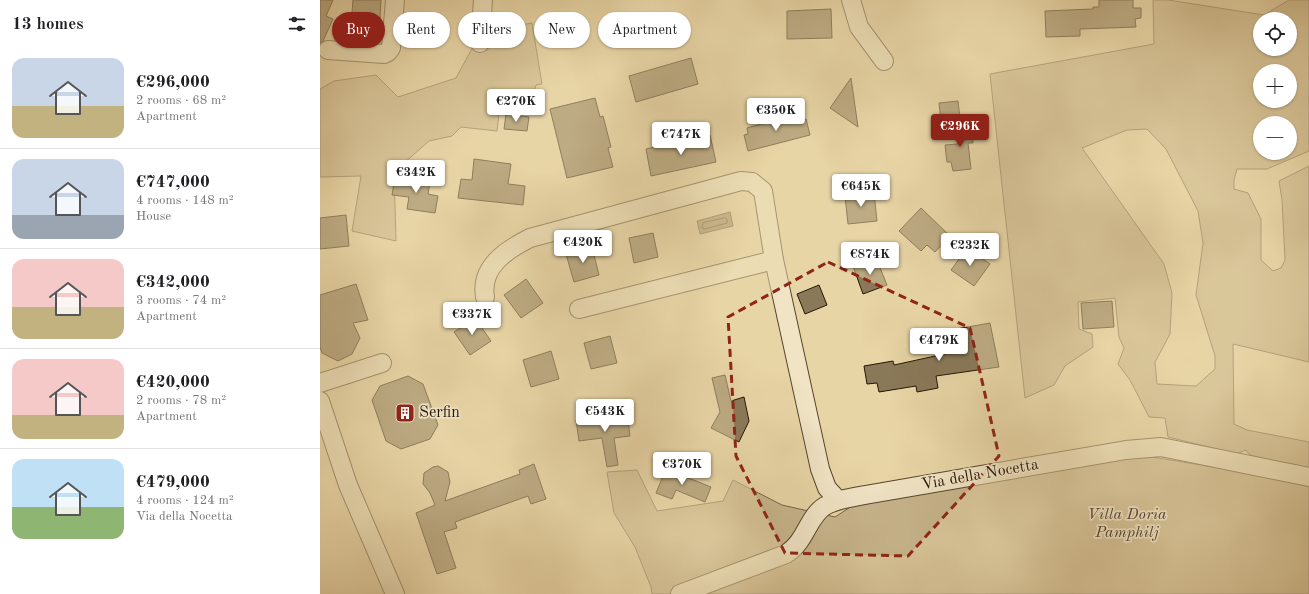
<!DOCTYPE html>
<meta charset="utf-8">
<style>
body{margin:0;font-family:"Old Standard TT",serif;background:#f6f6f6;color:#202124;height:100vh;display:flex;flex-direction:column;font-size:15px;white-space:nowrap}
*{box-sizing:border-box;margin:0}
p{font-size:13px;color:#757577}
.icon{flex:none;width:22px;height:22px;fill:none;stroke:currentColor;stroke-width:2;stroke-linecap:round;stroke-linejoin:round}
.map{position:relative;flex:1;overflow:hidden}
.sheet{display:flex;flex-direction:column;background:#fff;width:320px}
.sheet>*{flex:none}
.guide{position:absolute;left:12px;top:12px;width:380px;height:36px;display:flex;gap:8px}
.tools{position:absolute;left:933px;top:12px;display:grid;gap:8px}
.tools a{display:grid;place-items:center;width:44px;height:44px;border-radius:50%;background:#fff;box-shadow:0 1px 3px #0004;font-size:20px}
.price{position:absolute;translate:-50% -34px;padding:0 9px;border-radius:4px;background:#fff;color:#222;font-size:13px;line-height:26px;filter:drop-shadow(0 1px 2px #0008)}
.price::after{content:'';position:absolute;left:50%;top:24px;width:12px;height:9px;margin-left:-6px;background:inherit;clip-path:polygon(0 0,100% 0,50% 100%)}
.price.current{background:#8f2418;color:#fff}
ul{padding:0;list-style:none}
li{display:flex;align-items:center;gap:12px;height:100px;padding:0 12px}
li+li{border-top:1px solid #e0e0e0}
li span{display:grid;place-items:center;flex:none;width:112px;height:80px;border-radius:12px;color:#555}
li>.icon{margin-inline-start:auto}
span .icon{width:48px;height:48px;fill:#fffc;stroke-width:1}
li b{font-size:17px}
h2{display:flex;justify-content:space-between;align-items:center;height:48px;padding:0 12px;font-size:17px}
.tag{padding:0 14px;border-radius:18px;background:#fff;box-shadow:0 1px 3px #0004;font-size:14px;line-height:36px}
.tag.current{background:#8f2418;color:#fff}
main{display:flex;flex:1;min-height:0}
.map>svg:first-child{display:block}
.green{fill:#c7b48b;stroke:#766448;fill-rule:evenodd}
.water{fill:#a6946f;stroke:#726145}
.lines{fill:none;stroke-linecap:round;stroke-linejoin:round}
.shore{stroke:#66543a;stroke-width:1}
.building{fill:#8a7959;stroke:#251505}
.minor-casing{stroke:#56452d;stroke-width:20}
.minor{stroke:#f0e4c5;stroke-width:18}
.marked{fill:none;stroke:#8f2418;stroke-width:3;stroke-dasharray:8 5;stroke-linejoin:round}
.labels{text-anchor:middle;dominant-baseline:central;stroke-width:3.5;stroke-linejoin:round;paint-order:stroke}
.poi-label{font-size:16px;fill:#251505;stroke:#f0e4c5;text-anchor:start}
.street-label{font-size:16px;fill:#251505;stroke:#f0e4c5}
.park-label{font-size:16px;font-style:italic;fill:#56452d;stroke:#f0e4c5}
</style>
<main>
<section class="sheet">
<h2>13 homes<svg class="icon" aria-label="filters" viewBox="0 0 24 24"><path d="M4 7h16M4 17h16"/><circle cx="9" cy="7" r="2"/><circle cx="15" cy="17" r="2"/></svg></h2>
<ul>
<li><span style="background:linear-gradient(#c9d6e8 60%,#c2b280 0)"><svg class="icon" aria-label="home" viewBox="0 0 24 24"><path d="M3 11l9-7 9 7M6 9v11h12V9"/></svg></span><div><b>€296,000</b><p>2 rooms · 68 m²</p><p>Apartment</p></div></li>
<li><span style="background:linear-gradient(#c9d6e8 70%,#9aa5b1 0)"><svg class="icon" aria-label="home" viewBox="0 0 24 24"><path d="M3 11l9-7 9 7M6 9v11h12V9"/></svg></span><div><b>€747,000</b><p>4 rooms · 148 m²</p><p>House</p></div></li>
<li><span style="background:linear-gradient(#f6c9c9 60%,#c2b280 0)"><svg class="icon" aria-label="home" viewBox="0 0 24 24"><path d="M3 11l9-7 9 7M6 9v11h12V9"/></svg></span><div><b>€342,000</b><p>3 rooms · 74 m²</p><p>Apartment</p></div></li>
<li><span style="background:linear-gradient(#f6c9c9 70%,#c2b280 0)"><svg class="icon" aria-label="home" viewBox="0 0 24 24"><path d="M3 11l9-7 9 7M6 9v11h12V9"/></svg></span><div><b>€420,000</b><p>2 rooms · 78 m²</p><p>Apartment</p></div></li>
<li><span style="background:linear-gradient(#bfe0f5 60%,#8fb573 0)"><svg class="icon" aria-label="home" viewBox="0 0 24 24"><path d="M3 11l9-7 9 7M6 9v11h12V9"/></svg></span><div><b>€479,000</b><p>4 rooms · 124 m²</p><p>Via della Nocetta</p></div></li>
</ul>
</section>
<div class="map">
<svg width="989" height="594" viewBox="0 0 989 594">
<rect width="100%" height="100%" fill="#e8d5a6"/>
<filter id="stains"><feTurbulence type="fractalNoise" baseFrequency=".005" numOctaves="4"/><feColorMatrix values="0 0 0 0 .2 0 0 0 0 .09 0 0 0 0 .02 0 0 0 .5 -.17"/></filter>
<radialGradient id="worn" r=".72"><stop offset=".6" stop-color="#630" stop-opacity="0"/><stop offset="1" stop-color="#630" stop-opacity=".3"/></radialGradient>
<!-- green -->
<g class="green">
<path d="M 833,0 L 848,0 L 944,15 L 969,0 L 989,0 L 989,151 L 947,169 L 917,169 L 914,180 L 914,189 L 928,193 L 941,219 L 941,260 L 953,271 L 961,268 L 965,260 L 962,200 L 959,181 L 989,166 L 989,362 L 913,344 L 914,424 L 927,430 L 989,442 L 989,469 L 932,456 L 925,450 L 917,454 L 848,437 L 845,418 L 829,417 L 810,380 L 798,364 L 804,348 L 799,337 L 795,298 L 758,302 L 759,329 L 772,334 L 773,347 L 745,366 L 734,385 L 705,398 L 670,74 L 834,44 ZM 940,19 L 970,19 L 970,49 L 940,49 ZM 940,71 L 970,71 L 970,101 L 940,101 ZM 940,123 L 970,123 L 970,153 L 940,153 ZM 827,129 L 846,149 L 878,211 L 883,243 L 876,295 L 895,356 L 895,369 L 876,386 L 837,384 L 835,362 L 850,334 L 852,293 L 844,264 L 762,148 L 807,130 Z"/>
<path d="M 212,23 L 222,84 L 216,85 L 209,108 L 180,105 L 177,131 L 141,127 L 132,136 L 109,141 L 74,172 L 76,241 L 32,231 L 41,176 L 0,177 L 0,89 L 14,81 L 56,75 L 78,97 L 136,78 L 161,32 Z"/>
<path d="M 808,453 L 948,476 L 989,486 L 989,594 L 332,594 L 331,587 L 315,547 L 294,513 L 287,472 L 317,470 L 337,511 L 403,501 L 413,480 L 462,505 L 515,517 L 532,506 Z"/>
</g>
<!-- water -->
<path class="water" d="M 410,212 L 413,226 L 380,234 L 377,221 Z"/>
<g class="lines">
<!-- shore -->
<path class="shore" d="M 405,218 L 407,219 L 407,223 L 385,229 L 382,228 L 383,223 Z"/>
</g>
<!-- building -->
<g class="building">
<path d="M 0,0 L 13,0 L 6,16 L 13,19 L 3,41 L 0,43 Z"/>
<path d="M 33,0 L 61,0 L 59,38 L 30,37 Z"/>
<path d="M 779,0 L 813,0 L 813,8 L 821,8 L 821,18 L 815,19 L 816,27 L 760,29 L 760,36 L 726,37 L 725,11 L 773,9 L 773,7 L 779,7 Z"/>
<path d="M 511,9 L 512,38 L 467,39 L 467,11 Z"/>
<path d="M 371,58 L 378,84 L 316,102 L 309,76 Z"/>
<path d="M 531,78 L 538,127 L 510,108 Z"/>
<path d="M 275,98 L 280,117 L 283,116 L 291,147 L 288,148 L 293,167 L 247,178 L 230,109 Z"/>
<path d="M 638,101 L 640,119 L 621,121 L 619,103 Z"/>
<path d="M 186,114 L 209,117 L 207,131 L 184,129 Z"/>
<path d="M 478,114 L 480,120 L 486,119 L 490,135 L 428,151 L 424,135 L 428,134 L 427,128 Z"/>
<path d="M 647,119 L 648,130 L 652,130 L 653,143 L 648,143 L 651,169 L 633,171 L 631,162 L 627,162 L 625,145 L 638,144 L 635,121 Z"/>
<path d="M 390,135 L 396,162 L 331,176 L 326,149 Z"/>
<path d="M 154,159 L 191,164 L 188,184 L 205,186 L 203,205 L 138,198 L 141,179 L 152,180 Z"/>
<path d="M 75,177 L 110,182 L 108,194 L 118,196 L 115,213 L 87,209 L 89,197 L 72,195 Z"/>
<path d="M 554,193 L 557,221 L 528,224 L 525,196 Z"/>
<path d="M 601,208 L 630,236 L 615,252 L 607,245 L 601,251 L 579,231 Z"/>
<path d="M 26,215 L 29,246 L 0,249 L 0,218 Z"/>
<path d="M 333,233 L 338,257 L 314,263 L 309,238 Z"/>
<path d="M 272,247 L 279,275 L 254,282 L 246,254 Z"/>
<path d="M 647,248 L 670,264 L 654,286 L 631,270 Z"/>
<path d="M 556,258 L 567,285 L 543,294 L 533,266 Z"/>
<path d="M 206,279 L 223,303 L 201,318 L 184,295 Z"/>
<path d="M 36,284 L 48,320 L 33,323 L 40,338 L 32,354 L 18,361 L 2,353 L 0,347 L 0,295 Z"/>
<path d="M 499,285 L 507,305 L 485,314 L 477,294 Z"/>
<path d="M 792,301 L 794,327 L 763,329 L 761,303 Z"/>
<path d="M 155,318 L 171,341 L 150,355 L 134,332 Z"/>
<path d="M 670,323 L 679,367 L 616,376 L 618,388 L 597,392 L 596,386 L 559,392 L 557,383 L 547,384 L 544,366 L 573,361 L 574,365 L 629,353 L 625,331 Z"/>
<path d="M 290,336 L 297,363 L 271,369 L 264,343 Z"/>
<path d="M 231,351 L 239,379 L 211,387 L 203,360 Z"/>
<path d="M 405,375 L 411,401 L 424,397 L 429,421 L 419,442 L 391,428 L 400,412 L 392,378 Z"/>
<path d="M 88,376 L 103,384 L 118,425 L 110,439 L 81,449 L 66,441 L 52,400 L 60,386 Z"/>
<path d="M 307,413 L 310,436 L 294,438 L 298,465 L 287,467 L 282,438 L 259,441 L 256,420 Z"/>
<path d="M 214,464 L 226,499 L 211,504 L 208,496 L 135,522 L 137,528 L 124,532 L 136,568 L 117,574 L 96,513 L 115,505 L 110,493 L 103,484 L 104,473 L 113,467 L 118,466 L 128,472 L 130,482 L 125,501 L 200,474 L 199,470 Z"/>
<path d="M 346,469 L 391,487 L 385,502 L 356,490 L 352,499 L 336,493 Z"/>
</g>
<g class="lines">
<defs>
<g id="minor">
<path d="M 531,0 L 539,27 L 564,61"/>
<path d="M 160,43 L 163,0"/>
<path d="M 8,50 L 64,54 L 68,52 L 71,48 L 75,0"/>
<path d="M 165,297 C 160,267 186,250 210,238 L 421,181 L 432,182 L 443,191 L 454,260 L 500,469 L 507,488 L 518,500"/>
<path d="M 259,309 L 454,260"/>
<path d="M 0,383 L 62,363"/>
<path d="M 0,401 L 28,485 L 75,594"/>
<path d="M 360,594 L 466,554 C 486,542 488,516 505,506 C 517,499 531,498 545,495 L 806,450 L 841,447 L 989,477"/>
</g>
</defs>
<!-- minor casing -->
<use href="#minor" class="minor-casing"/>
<!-- minor -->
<use href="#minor" class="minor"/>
</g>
<!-- marked area -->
<path d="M0 0H989V594H0ZM 508,262 L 650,328 L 679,456 L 588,556 L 465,553 L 416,456 L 408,317 Z" fill="#e8d5a6" fill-opacity=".55" fill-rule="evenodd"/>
<path class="marked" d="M 508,262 L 650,328 L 679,456 L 588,556 L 465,553 L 416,456 L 408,317 Z"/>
<!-- icons -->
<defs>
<symbol id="building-square" viewBox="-11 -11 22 22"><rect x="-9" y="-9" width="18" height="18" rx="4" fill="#8f2418" stroke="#f0e4c5"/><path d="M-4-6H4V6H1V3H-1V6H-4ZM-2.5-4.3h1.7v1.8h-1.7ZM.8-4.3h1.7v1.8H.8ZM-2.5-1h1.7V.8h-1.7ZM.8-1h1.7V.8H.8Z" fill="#fff"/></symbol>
</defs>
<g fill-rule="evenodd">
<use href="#building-square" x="74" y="402" width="22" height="22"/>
</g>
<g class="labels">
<!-- poi labels -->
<g class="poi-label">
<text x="99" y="413">Serfin</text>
</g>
<!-- street labels -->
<g class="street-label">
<text transform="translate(660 475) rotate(-10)">Via della Nocetta</text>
</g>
<!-- park labels -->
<g class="park-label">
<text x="807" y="515">Villa Doria<tspan x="807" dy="18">Pamphilj</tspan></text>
</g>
</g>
<rect width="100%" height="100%" filter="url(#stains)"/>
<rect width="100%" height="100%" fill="url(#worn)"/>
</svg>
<div class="tools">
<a><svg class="icon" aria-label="locate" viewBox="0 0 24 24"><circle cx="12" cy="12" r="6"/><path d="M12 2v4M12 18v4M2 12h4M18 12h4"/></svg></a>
<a>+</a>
<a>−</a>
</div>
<b class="price" style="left:196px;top:123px">€270K</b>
<b class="price" style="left:456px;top:132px">€350K</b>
<b class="price current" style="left:640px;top:148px">€296K</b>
<b class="price" style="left:361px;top:156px">€747K</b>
<b class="price" style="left:96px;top:194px">€342K</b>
<b class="price" style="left:541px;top:208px">€645K</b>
<b class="price" style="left:263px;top:264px">€420K</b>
<b class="price" style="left:650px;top:267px">€232K</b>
<b class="price" style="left:550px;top:276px">€874K</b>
<b class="price" style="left:152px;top:336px">€337K</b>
<b class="price" style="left:619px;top:362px">€479K</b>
<b class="price" style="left:285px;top:433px">€543K</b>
<b class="price" style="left:362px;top:486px">€370K</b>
<div class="guide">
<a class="tag current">Buy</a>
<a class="tag">Rent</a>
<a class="tag">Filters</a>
<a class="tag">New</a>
<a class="tag">Apartment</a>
</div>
</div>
</main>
